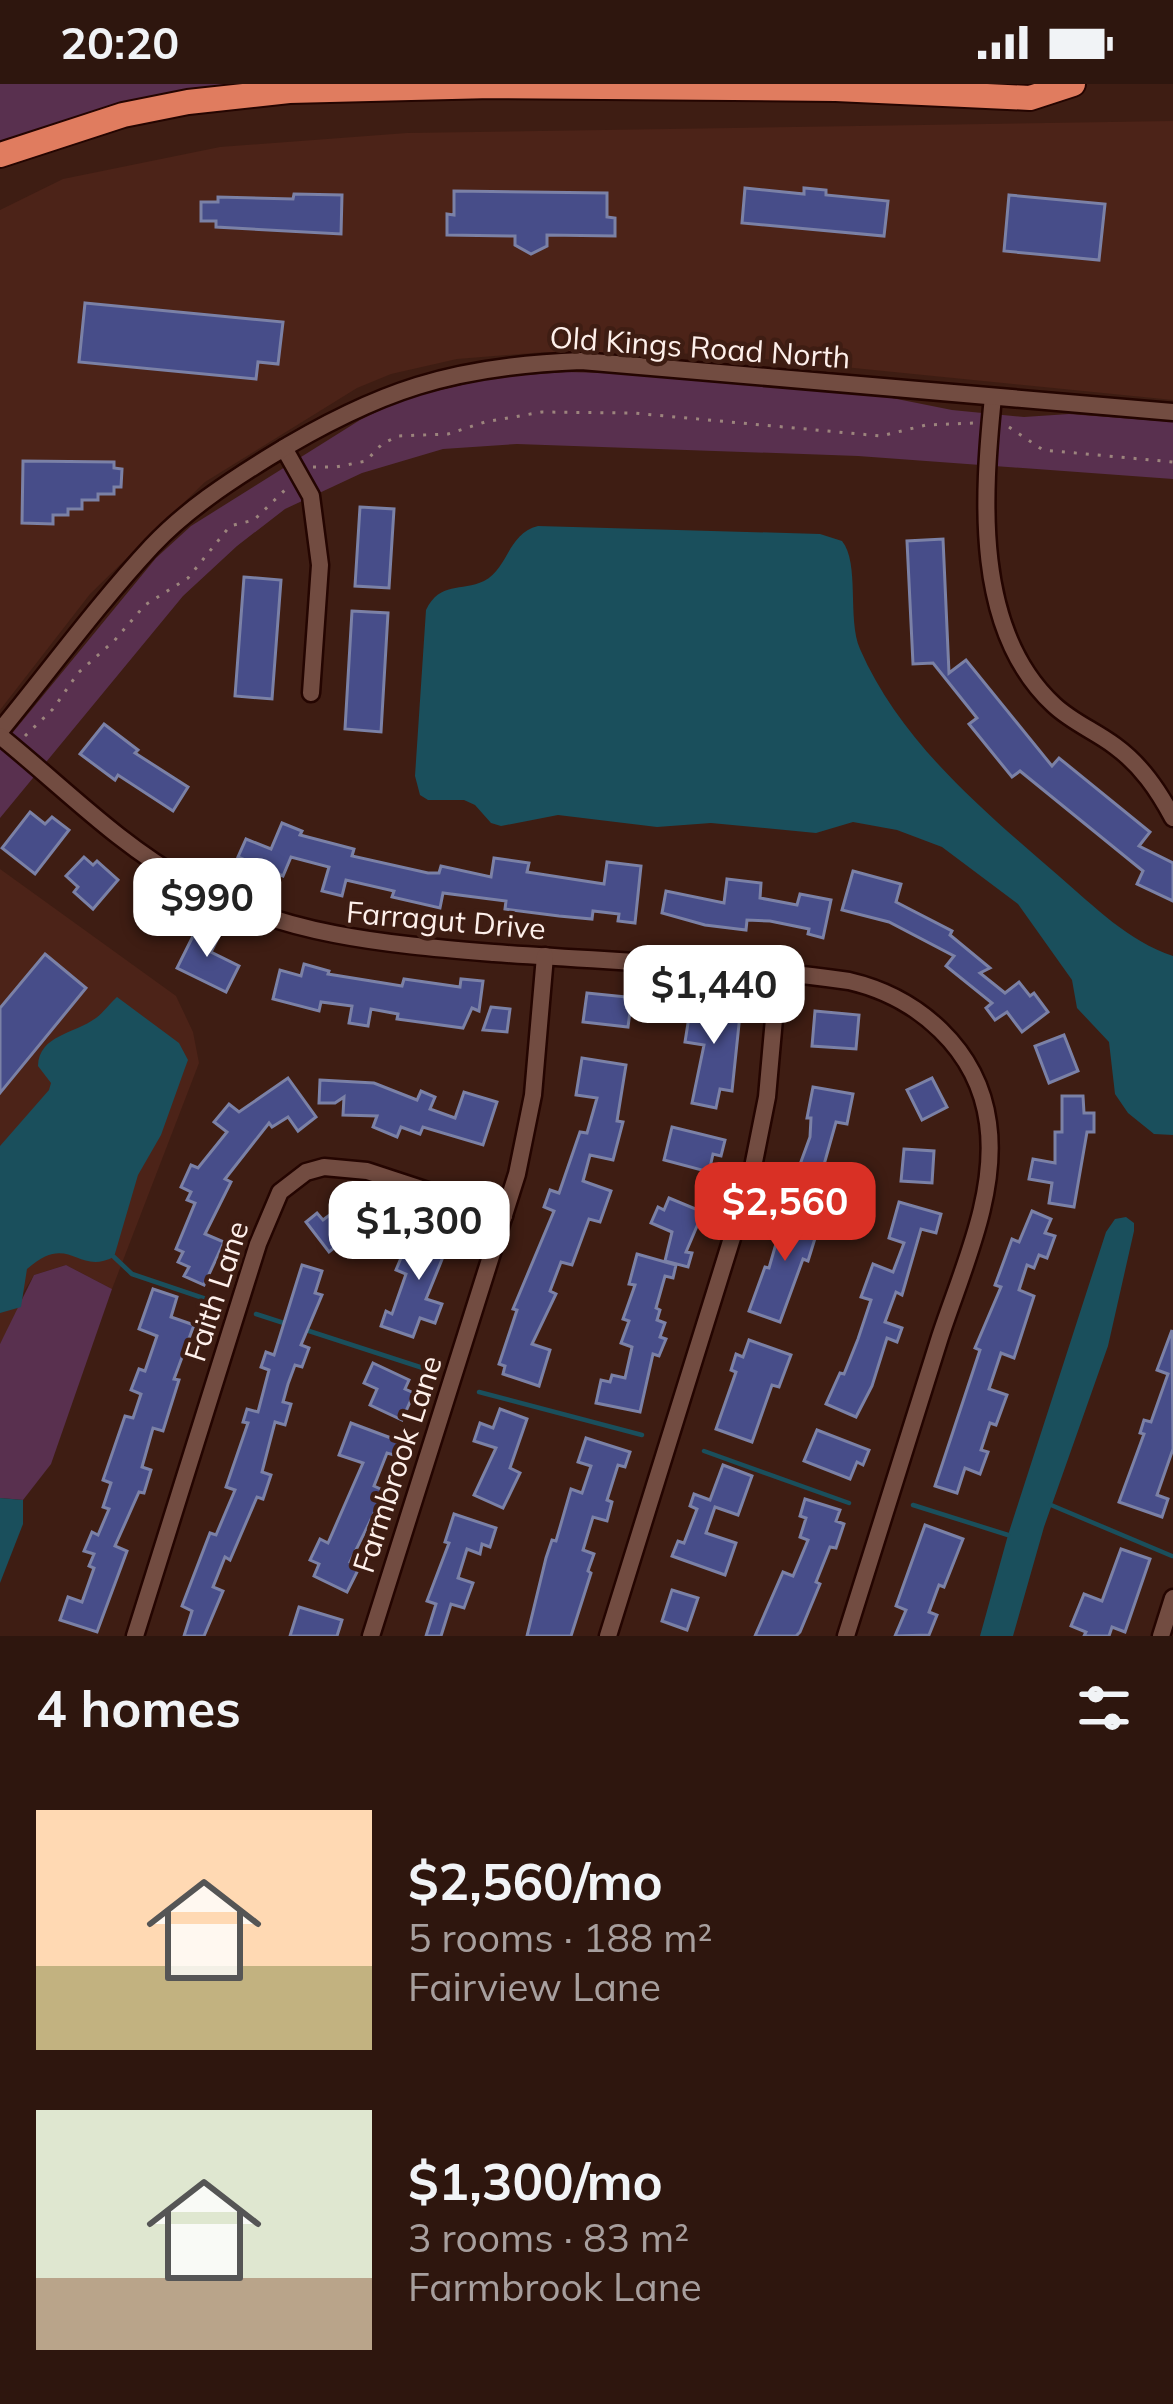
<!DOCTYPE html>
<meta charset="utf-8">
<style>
body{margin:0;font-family:Mulish,sans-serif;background:#3a231c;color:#f1f3f6;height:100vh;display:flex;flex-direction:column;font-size:45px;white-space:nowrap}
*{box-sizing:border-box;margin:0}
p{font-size:39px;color:#a79f9e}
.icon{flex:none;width:66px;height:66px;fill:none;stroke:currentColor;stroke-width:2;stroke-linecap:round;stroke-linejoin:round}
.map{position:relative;height:1552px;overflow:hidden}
.sheet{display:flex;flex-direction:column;background:#2e160e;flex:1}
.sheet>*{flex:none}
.price{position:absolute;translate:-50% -102px;padding:0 27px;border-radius:24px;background:#fff;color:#222;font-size:39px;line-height:78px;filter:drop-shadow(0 3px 6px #0008)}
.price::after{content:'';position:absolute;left:50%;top:72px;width:36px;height:27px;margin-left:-18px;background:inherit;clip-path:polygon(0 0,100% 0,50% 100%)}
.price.selected{background:#d93025;color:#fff}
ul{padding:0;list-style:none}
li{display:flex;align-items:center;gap:36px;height:300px;padding:0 36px}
li span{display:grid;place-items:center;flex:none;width:336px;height:240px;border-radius:0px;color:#555}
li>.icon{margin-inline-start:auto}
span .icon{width:144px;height:144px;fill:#fffc;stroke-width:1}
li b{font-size:51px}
h2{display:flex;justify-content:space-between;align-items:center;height:144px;padding:0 36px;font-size:51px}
.status{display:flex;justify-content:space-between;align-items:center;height:84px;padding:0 60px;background:#2e160e;direction:ltr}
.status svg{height:33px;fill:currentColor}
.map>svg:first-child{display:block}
.built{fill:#4c2318}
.green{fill:#59304f}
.water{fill:#1a4f5c}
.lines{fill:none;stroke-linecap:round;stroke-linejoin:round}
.stream{stroke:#1a4f5c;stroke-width:4.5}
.building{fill:#474d89;stroke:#7b81a6;stroke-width:3}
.minor-casing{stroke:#240501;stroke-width:21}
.highway-casing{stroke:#240501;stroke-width:28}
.path{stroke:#9c847d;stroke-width:3;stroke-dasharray:3 9;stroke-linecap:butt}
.minor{stroke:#724c41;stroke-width:16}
.highway{stroke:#e07c5f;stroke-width:24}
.labels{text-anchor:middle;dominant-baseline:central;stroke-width:9;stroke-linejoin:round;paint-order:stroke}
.street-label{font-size:30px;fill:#fef0eb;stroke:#3e1d13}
</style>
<div class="status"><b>20:20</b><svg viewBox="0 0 49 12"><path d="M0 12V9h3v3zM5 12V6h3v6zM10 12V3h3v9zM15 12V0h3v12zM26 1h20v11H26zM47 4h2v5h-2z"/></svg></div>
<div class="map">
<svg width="1173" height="1552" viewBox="0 0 1173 1552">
<rect width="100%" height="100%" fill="#3e1d13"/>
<!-- built -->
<g class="built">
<path d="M 1173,37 L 1173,316 L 715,270 L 545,268 L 457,275 L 391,290 L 357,304 L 205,398 L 90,510 L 0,626 L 0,126 L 63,95 L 220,63 L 407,49 Z"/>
<path d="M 0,785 L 176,912 L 193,948 L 199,979 L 112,1205 L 66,1181 L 34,1191 L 23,1209 L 21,1223 L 0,1260 Z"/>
</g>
<!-- green -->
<g class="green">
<path d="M 0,0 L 232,0 L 232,3 L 0,65 Z"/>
<path d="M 566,288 L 650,290 L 877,311 L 952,326 L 1024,333 L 1069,330 L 1173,338 L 1173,395 L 858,372 L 517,360 L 443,365 L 362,389 L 285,425 L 237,462 L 183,512 L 0,734 L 0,664 L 156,474 L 191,442 L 360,336 L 405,314 L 496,293 Z"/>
<path d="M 66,1181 L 112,1205 L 51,1380 L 23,1416 L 0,1414 L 0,1260 L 34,1191 Z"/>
</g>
<!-- water -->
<g class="water">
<path d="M 538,442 L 820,450 L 842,457 C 860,479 847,535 860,565 C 901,659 984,727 1060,793 C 1095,823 1128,857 1173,872 L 1173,1051 L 1154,1050 L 1128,1029 L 1115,1010 L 1109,958 L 1077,924 L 1072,896 L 1018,820 L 942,763 L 897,746 L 853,738 L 816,749 L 711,739 L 657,743 L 558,731 L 501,742 L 491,739 L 475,721 L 464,716 L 428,716 L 420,711 L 415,692 L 426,526 C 440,497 461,508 484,497 C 509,484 507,450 538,442 Z"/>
<path d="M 117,913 L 179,959 L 188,976 L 185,984 L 161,1051 L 138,1091 L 114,1173 C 76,1192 70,1147 27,1185 L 21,1223 L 0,1229 L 0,1062 L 49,1006 L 51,999 L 38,982 C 39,951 74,950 96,934 C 104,928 109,920 117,913 Z"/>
<path d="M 1126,1133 L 1134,1139 L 1134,1147 L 1108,1262 L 1044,1443 L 1013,1552 L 980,1552 L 1008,1451 L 1106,1148 L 1115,1135 Z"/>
<path d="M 0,1414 L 23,1416 L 23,1440 L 0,1499 Z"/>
</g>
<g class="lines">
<!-- stream -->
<g class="stream">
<path d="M 114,1173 L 132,1190 L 212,1217"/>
<path d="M 256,1230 L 290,1241"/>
<path d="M 306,1246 L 426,1285"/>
<path d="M 479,1308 L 642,1351"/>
<path d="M 704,1367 L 849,1419"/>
<path d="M 913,1421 L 1008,1451"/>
<path d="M 1051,1421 L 1172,1472"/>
</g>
</g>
<!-- building -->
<g class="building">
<path d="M 745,104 L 804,110 L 804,104 L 826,106 L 826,111 L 888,117 L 884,152 L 742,139 Z"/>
<path d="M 454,107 L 607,109 L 607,133 L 615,134 L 615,152 L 547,151 L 547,162 L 531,170 L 515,161 L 515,152 L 447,151 L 447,130 L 454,131 Z"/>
<path d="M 294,110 L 342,111 L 341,150 L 216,143 L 216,137 L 201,137 L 201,118 L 218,118 L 218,113 L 293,115 Z"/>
<path d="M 1009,111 L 1105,120 L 1099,176 L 1004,167 Z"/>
<path d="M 85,219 L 283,238 L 278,280 L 258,278 L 256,295 L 79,278 Z"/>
<path d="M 23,377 L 114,378 L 114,384 L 122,385 L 121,403 L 114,403 L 114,410 L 98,410 L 98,416 L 82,416 L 82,425 L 68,425 L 68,431 L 53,431 L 53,440 L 22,439 Z"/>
<path d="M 360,423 L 394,425 L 389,504 L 355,502 Z"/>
<path d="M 943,455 L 949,589 L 966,576 L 1052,682 L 1059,674 L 1150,748 L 1139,762 L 1173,779 L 1173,817 L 1137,800 L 1143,787 L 1020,687 L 1012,693 L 969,640 L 977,634 L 933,579 L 913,580 L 907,457 Z"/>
<path d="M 244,493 L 281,496 L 272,615 L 235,612 Z"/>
<path d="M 352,527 L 388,529 L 381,648 L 345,645 Z"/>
<path d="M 104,640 L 138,666 L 135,669 L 188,703 L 173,727 L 118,691 L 115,696 L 80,670 Z"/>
<path d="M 30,728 L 45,740 L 52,733 L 69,746 L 35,790 L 2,764 Z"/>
<path d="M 282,739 L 302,747 L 300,751 L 354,765 L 352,772 L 428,789 L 439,789 L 441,782 L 491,793 L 494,774 L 529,779 L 527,788 L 604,800 L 607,778 L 641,782 L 635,839 L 618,837 L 619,830 L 593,827 L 592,835 L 559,832 L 505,825 L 506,817 L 443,809 L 440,824 L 392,813 L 394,807 L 346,796 L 342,812 L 322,807 L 329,783 L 291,773 L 283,792 L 238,773 L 246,755 L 271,765 Z"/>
<path d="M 84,773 L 93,781 L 97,777 L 118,796 L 93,825 L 74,808 L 78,803 L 66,792 Z"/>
<path d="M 853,787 L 901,800 L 896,818 L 952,847 L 950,851 L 990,884 L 980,889 L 1005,909 L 1019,898 L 1030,912 L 1034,909 L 1048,928 L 1022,948 L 1007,928 L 995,936 L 986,924 L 992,919 L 946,882 L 954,872 L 889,838 L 842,826 Z"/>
<path d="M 727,795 L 761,799 L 760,814 L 797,821 L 800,810 L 831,816 L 823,854 L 808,850 L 809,845 L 770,837 L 747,836 L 746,846 L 705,841 L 662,829 L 666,807 L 724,819 Z"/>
<path d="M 200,838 L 221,848 L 211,868 L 239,882 L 226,908 L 177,884 Z"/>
<path d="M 45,870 L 86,904 L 0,1009 L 0,924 Z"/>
<path d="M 304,880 L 329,887 L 328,890 L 402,902 L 404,895 L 460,903 L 461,895 L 483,897 L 479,927 L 472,924 L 463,944 L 397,935 L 398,930 L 371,925 L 368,942 L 349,939 L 352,922 L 321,918 L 319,927 L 273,915 L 280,886 L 301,892 Z"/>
<path d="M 587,909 L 627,913 L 626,920 L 631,920 L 628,943 L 583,938 Z"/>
<path d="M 692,914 L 741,921 L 732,1007 L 720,1005 L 716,1024 L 692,1019 L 704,961 L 685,958 Z"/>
<path d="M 491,923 L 510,925 L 507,948 L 483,946 Z"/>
<path d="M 815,927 L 859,931 L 856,965 L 812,962 Z"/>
<path d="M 1064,951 L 1078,987 L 1049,999 L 1035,962 Z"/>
<path d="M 582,974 L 626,981 L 617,1037 L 623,1038 L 613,1076 L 590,1071 L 583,1097 L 611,1107 L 600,1138 L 589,1135 L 572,1181 L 561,1178 L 550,1207 L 556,1210 L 532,1260 L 550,1266 L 539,1302 L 503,1290 L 505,1282 L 499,1280 L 517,1226 L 513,1225 L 554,1127 L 544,1123 L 550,1106 L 559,1109 L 580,1048 L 587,1049 L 597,1014 L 576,1011 Z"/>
<path d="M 288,994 L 316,1033 L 298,1047 L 288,1033 L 272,1043 L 269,1039 L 225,1095 L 231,1098 L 205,1150 L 224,1158 L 204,1201 L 184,1192 L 189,1183 L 178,1178 L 183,1168 L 176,1165 L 195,1119 L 187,1116 L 191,1108 L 181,1103 L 191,1081 L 198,1084 L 227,1048 L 214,1038 L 229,1020 L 239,1028 Z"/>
<path d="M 932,994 L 947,1023 L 922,1036 L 907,1006 Z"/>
<path d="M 320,996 L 374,999 L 417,1016 L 421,1007 L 435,1013 L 430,1025 L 455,1034 L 464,1008 L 497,1018 L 483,1061 L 423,1043 L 420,1050 L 401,1043 L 397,1053 L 373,1043 L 377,1032 L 343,1031 L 344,1013 L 335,1019 L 319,1019 Z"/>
<path d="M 813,1003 L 853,1010 L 847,1040 L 836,1038 L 818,1102 L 795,1094 L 810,1053 L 811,1034 L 807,1034 Z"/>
<path d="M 1062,1012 L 1083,1012 L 1084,1029 L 1094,1029 L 1094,1048 L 1087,1048 L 1074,1123 L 1049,1119 L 1052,1099 L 1029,1095 L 1033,1075 L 1055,1079 L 1055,1048 L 1062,1048 Z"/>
<path d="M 672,1043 L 725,1056 L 721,1072 L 713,1070 L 709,1088 L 664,1076 Z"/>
<path d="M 904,1065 L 934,1067 L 932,1099 L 901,1097 Z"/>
<path d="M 669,1114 L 703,1128 L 686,1168 L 692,1169 L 688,1183 L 665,1177 L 672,1148 L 651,1139 L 658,1123 L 664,1126 Z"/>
<path d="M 351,1115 L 368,1138 L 329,1168 L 306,1138 L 317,1129 L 323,1136 Z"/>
<path d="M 899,1118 L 941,1130 L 936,1149 L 921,1145 L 902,1211 L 896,1208 L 885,1238 L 902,1244 L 897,1258 L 887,1254 L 872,1302 L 856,1333 L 826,1320 L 840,1289 L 844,1290 L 858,1255 L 871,1216 L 861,1213 L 873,1180 L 893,1188 L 904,1159 L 889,1154 Z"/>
<path d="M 786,1125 L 821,1135 L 808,1177 L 803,1175 L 780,1238 L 749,1227 L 765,1183 L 769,1184 Z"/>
<path d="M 1032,1127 L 1051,1135 L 1045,1149 L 1055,1152 L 1047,1174 L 1039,1171 L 1034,1184 L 1027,1181 L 1019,1206 L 1034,1212 L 1014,1274 L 1001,1269 L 989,1305 L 1007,1311 L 996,1341 L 990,1339 L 981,1366 L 988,1368 L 980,1390 L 965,1384 L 957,1409 L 935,1402 L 980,1266 L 975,1264 L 1001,1203 L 995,1201 L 1012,1155 L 1019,1158 Z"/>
<path d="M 436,1148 L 460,1158 L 454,1172 L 445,1168 L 426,1215 L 442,1220 L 435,1239 L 420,1234 L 413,1253 L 381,1242 L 386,1227 L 392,1230 L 406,1190 L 396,1186 L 411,1150 L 431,1158 Z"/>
<path d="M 637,1170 L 676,1181 L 673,1194 L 665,1192 L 656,1224 L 660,1226 L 657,1236 L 665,1239 L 660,1253 L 666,1255 L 659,1272 L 653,1270 L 640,1328 L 596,1319 L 601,1296 L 610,1298 L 612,1291 L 625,1294 L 632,1263 L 621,1259 L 629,1237 L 623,1235 L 635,1201 L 629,1200 Z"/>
<path d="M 302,1181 L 322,1187 L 315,1209 L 322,1211 L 301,1261 L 309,1264 L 302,1283 L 295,1281 L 288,1300 L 283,1318 L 291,1320 L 285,1341 L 275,1338 L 262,1388 L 271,1391 L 263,1415 L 257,1413 L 230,1476 L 225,1473 L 213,1503 L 223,1507 L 204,1552 L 184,1552 L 192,1527 L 182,1522 L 210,1449 L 216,1451 L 235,1406 L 226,1403 L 248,1339 L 243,1338 L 247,1325 L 258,1328 L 269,1286 L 261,1283 L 266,1268 L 274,1271 Z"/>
<path d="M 153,1205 L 177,1213 L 171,1233 L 194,1241 L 174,1295 L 179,1296 L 163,1347 L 153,1344 L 142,1383 L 151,1386 L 144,1409 L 139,1408 L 115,1462 L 127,1467 L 97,1548 L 60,1536 L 68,1513 L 82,1518 L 94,1484 L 89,1482 L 94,1470 L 84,1467 L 92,1448 L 98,1451 L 109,1425 L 103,1423 L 111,1399 L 103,1396 L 125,1332 L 133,1334 L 141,1310 L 131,1306 L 139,1285 L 145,1287 L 157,1252 L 139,1245 Z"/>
<path d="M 1172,1246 L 1173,1365 L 1157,1411 L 1168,1415 L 1162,1433 L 1119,1418 L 1144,1350 L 1140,1349 L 1144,1336 L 1151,1338 L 1168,1290 L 1157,1286 Z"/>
<path d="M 749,1256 L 791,1271 L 779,1303 L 772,1301 L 752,1358 L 716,1345 L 736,1288 L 731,1286 L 736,1270 L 743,1273 Z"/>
<path d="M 373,1279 L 409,1296 L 405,1305 L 414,1309 L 402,1336 L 370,1321 L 377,1305 L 364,1299 Z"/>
<path d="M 500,1325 L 527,1335 L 510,1384 L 520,1389 L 503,1424 L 474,1411 L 496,1364 L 474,1357 L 480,1339 L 493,1344 Z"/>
<path d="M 351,1339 L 399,1357 L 394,1371 L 387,1369 L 374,1402 L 385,1407 L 350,1478 L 360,1482 L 347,1508 L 314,1492 L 319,1480 L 310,1476 L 320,1455 L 328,1459 L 363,1379 L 339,1371 Z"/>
<path d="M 817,1346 L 869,1366 L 863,1381 L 857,1378 L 850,1395 L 804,1377 Z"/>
<path d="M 586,1354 L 630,1368 L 625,1383 L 618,1381 L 607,1416 L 612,1418 L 607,1437 L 593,1433 L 583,1466 L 594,1470 L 588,1487 L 591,1489 L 571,1552 L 527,1552 L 546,1474 L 552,1456 L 556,1457 L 571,1405 L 582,1409 L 591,1382 L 578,1378 Z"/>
<path d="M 723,1381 L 752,1392 L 738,1431 L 715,1423 L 706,1449 L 736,1459 L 725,1491 L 672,1472 L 678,1457 L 684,1459 L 697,1425 L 690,1422 L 694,1410 L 710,1416 Z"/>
<path d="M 805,1415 L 840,1426 L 836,1437 L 844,1440 L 836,1464 L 830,1463 L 816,1498 L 820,1500 L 800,1548 L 796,1552 L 755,1552 L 783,1488 L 793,1492 L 808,1456 L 800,1453 L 806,1434 L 800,1432 Z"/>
<path d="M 454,1430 L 496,1444 L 490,1463 L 482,1460 L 480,1470 L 467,1465 L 458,1494 L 473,1499 L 464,1524 L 451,1520 L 441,1552 L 426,1552 L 436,1520 L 427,1517 L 449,1459 L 445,1458 Z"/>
<path d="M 925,1441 L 963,1455 L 944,1503 L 939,1501 L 929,1528 L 937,1531 L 929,1551 L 895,1552 L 906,1526 L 896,1522 Z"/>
<path d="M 1121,1465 L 1150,1475 L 1125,1548 L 1112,1543 L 1109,1552 L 1084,1552 L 1086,1548 L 1071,1542 L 1084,1510 L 1102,1517 Z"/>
<path d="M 672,1506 L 698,1514 L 687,1546 L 662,1537 Z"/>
<path d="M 299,1523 L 342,1536 L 337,1552 L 290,1552 Z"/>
</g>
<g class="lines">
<defs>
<g id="minor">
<path d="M 993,313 C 983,412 973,546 1054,621 C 1072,638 1095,647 1115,662 C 1141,681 1158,706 1173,734"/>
<path d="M 284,364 L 311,412 L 320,481 L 311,609"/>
<path d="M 0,647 C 50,586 98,520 152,462 C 186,426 227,399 269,373 C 378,306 453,282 581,277 L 1173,328"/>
<path d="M 0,652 C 61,701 118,760 187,798 C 284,852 386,860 494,869 C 612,878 732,880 849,897 C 918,913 978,965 988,1039 C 998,1110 962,1186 940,1253 C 909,1353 877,1452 846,1552"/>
<path d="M 135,1552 L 258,1160 L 280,1108 L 306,1088 L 324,1083 L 367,1087 L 504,1132"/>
<path d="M 371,1552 L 517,1090 L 533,1011 L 545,872"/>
<path d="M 608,1552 L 751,1093 L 767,1013 L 778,890"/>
<path d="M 1161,1552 L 1173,1514"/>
</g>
<path id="highway" d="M 0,71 L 123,31 L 188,18 L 289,7 L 492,2 L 836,5 L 1030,14 L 1073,0"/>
</defs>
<!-- minor casing -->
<use href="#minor" class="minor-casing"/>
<!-- highway casing -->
<use href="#highway" class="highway-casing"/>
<!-- path -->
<g class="path">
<path d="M 1009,343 L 1043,366 L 1173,378"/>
<path d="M 313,383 L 336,383 L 366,377 L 382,360 L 398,352 L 448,350 L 485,338 L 542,328 L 633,329 L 881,352 L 926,341 L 976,339"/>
<path d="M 25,652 L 53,625 L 78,589 L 114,557 L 145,521 L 188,494 L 230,442 L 254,436 L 287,404"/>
</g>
<!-- minor -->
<use href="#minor" class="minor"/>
<!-- highway -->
<use href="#highway" class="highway"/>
</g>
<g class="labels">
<!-- street labels -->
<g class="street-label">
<text transform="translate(700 263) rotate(4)">Old Kings Road North</text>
<text transform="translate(446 836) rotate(5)">Farragut Drive</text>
<text transform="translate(216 1207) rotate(-72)">Faith Lane</text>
<text transform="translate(397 1380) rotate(-72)">Farmbrook Lane</text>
</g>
</g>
</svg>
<b class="price" style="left:207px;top:876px">$990</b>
<b class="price" style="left:714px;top:963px">$1,440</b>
<b class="price selected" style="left:785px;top:1180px">$2,560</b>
<b class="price" style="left:419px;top:1199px">$1,300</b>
</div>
<section class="sheet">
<h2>4 homes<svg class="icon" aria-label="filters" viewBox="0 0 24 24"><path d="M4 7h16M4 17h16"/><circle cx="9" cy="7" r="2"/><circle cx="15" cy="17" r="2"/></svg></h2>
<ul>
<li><span style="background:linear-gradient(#ffd9b3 65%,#c2b280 0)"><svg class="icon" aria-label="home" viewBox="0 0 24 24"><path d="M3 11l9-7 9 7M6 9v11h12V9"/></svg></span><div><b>$2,560/mo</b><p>5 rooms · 188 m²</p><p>Fairview Lane</p></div></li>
<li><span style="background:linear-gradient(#dfe7d0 70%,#b9a48a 0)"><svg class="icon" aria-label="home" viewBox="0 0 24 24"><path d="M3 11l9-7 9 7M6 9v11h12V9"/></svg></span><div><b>$1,300/mo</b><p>3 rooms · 83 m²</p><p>Farmbrook Lane</p></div></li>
</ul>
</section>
